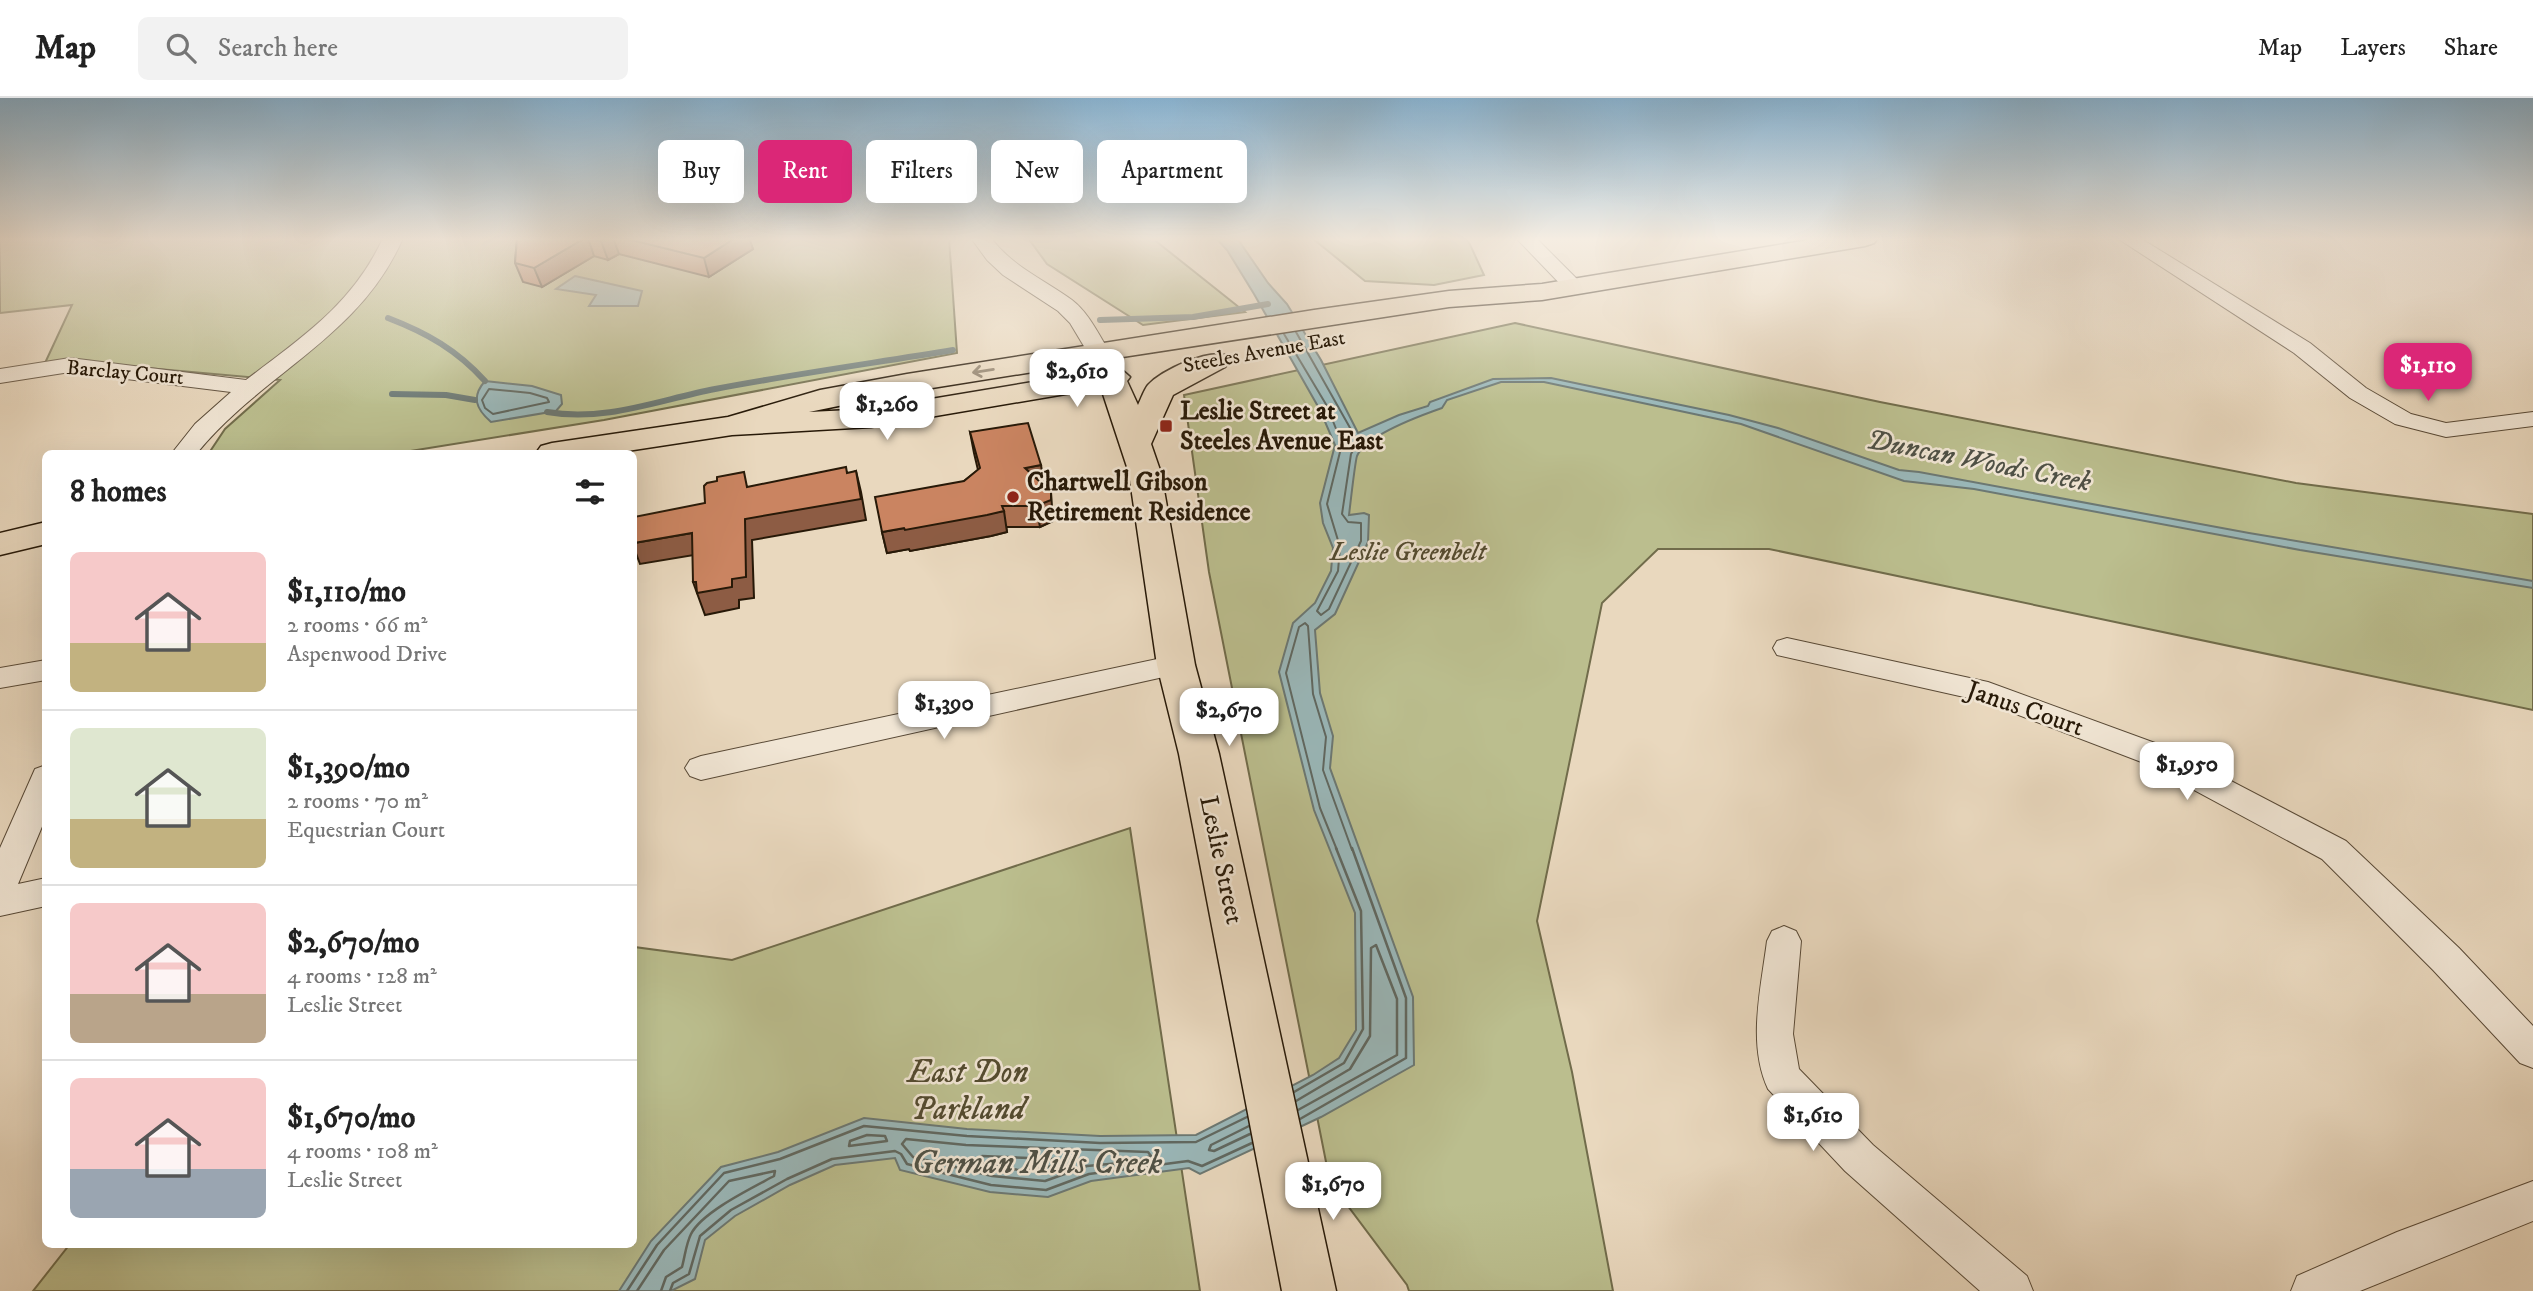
<!DOCTYPE html>
<meta charset="utf-8">
<style>
body{margin:0;font-family:"IM FELL DW Pica",serif;background:#f2f2f2;color:#222;height:100vh;display:flex;flex-direction:column;font-size:26px;white-space:nowrap}
*{box-sizing:border-box;margin:0}
p{font-size:23px;color:#767676}
.icon{flex:none;width:38px;height:38px;fill:none;stroke:currentColor;stroke-width:2;stroke-linecap:round;stroke-linejoin:round}
.map{position:relative;flex:1;overflow:hidden}
.details{position:absolute;left:42px;top:352px;width:595px;height:798px;display:flex;flex-direction:column;background:#fff;border-radius:10px;box-shadow:0 7px 28px #0002}
.details>*{flex:none}
.guide{position:absolute;left:658px;top:42px;width:665px;height:63px;display:flex;gap:14px}
.price{position:absolute;translate:-50% -60px;padding:0 16px;border-radius:14px;background:#fff;color:#222;font-size:23px;line-height:46px;filter:drop-shadow(0 2px 4px #0008)}
.price::after{content:'';position:absolute;left:50%;top:42px;width:21px;height:16px;margin-left:-10px;background:inherit;clip-path:polygon(0 0,100% 0,50% 100%)}
.price.on{background:#db2777;color:#fff}
ul{padding:0;list-style:none}
li{display:flex;align-items:center;gap:21px;height:175px;padding:0 28px}
li+li{border-top:2px solid #e0e0e0}
li span{display:grid;place-items:center;flex:none;width:196px;height:140px;border-radius:10px;color:#555}
li>.icon{margin-inline-start:auto}
span .icon{width:84px;height:84px;fill:#fffc;stroke-width:1}
li b{font-size:30px}
h2{display:flex;justify-content:space-between;align-items:center;height:84px;padding:0 28px;font-size:30px}
.tag{padding:0 24px;border-radius:10px;background:#fff;box-shadow:0 7px 28px #0002;font-size:24px;line-height:63px}
.tag.on{background:#db2777;color:#fff}
header{display:flex;align-items:center;gap:42px;box-sizing:border-box;height:98px;padding:0 35px;background:#fff;border-bottom:2px solid #e0e0e0}
header strong{font-size:33px}
nav{display:flex;gap:38px;margin-inline-start:auto;font-size:24px}
.search{width:490px;height:63px;background:#f2f2f2;display:flex;align-items:center;gap:18px;box-sizing:border-box;padding:0 24px;border-radius:10px;color:#767676;font-size:26px}
.map>svg:first-child{display:block}
.green{fill:#bbbe8e;stroke:#716c4b;stroke-width:2}
.water{fill:#9ab8ba;stroke:#6c7873;stroke-width:2}
.lines{fill:none;stroke-linecap:round;stroke-linejoin:round}
.shore-far1{stroke:#606861;stroke-width:2}
.shore{stroke:#606861;stroke-width:2.5}
.stream{stroke:#6c7873;stroke-width:6}
.minor-casing{stroke:#584936;stroke-width:2}
.major-casing{stroke:#271908;stroke-width:3}
.minor{fill:#f1e6d5;fill-rule:evenodd}
.major{fill:#e9d8be;fill-rule:evenodd}
.wall{fill:#ae7253;stroke:#271908;stroke-width:2}
.shaded-wall{fill:#8d5c44;stroke:#271908;stroke-width:2}
.building{fill:#ca8461;stroke:#271908;stroke-width:2}
.oneway{stroke:#92826c}
.poi-dot{fill:#8f2418;stroke:#f1e6d5;stroke-width:2.5}
.labels{text-anchor:middle;dominant-baseline:central;stroke-width:5;stroke-linejoin:round;paint-order:stroke}
.far-street-label{font-size:21px;fill:#271908;stroke:#f1e6d5}
.poi-label{font-size:26px;font-weight:bold;fill:#271908;stroke:#f1e6d5;text-anchor:start}
.park-label{font-size:26px;font-style:italic;fill:#534b30;stroke:#f1e6d5}
.street-label{font-size:26px;fill:#271908;stroke:#f1e6d5}
.water-label{font-size:28px;font-style:italic;fill:#4f5146;stroke:#f1e6d5}
.near-park-label{font-size:32px;font-style:italic;fill:#534b30;stroke:#f1e6d5}
.near-water-label{font-size:33px;font-style:italic;fill:#4f5146;stroke:#f1e6d5}
</style>
<header>
<strong>Map</strong>
<div class="search"><svg class="icon" aria-label="search" viewBox="0 0 24 24"><circle cx="10" cy="10" r="6"/><path d="M15 15l6 6"/></svg>Search here</div>
<nav><a>Map</a><a>Layers</a><a>Share</a></nav>
</header>
<div class="map">
<svg width="2533" height="1193" viewBox="0 0 2533 1193">
<rect width="100%" height="100%" fill="#e9d8be"/>
<filter id="stains"><feTurbulence type="fractalNoise" baseFrequency=".00286" numOctaves="4"/><feColorMatrix values="0 0 0 0 .2 0 0 0 0 .09 0 0 0 0 .02 0 0 0 .5 -.17"/></filter>
<radialGradient id="worn" r=".72"><stop offset=".6" stop-color="#630" stop-opacity="0"/><stop offset="1" stop-color="#630" stop-opacity=".3"/></radialGradient>
<!-- green -->
<g class="green">
<path d="M 0,140 L 949,140 L 957,255 L 604,322 L 398,355 L 209,355 L 225,331 L 280,282 L 80,264 L 45,265 L 72,207 L 0,215 Z"/>
<path d="M 1028,140 L 1152,140 L 1245,214 L 1143,227 L 1047,166 Z"/>
<path d="M 1312,140 L 1467,140 L 1484,177 L 1434,187 L 1365,183 Z"/>
<path d="M 1515,225 L 1880,304 L 2296,385 L 2533,416 L 2533,612 L 1769,451 L 1658,451 L 1602,505 L 1537,823 L 1572,974 L 1613,1193 L 1409,1193 L 1407,1187 L 1330,1084 L 1209,474 L 1184,297 Z"/>
<path d="M 1130,730 L 1200,1193 L 33,1193 L 70,1146 L 634,1146 L 634,849 L 732,862 Z"/>
</g>
<!-- water -->
<g class="water">
<path d="M 1216,140 L 1237,140 L 1268,185 L 1287,206 L 1321,262 L 1358,335 L 1399,317 L 1428,308 L 1430,304 L 1493,281 L 1551,280 L 1729,317 L 1778,330 L 1899,372 L 1919,374 L 2249,435 L 2533,483 L 2533,490 L 2300,452 L 1974,391 L 1904,383 L 1741,326 L 1544,284 L 1501,284 L 1447,302 L 1442,310 C 1422,317 1366,337 1357,358 C 1355,364 1350,409 1349,417 L 1364,415 L 1369,417 L 1368,444 L 1335,516 L 1315,532 L 1320,595 L 1333,638 L 1330,670 L 1413,899 L 1414,967 L 1321,1019 L 1200,1076 L 1189,1070 L 1091,1083 L 1048,1099 L 990,1094 L 900,1072 L 895,1060 L 835,1067 L 790,1087 L 735,1118 L 705,1142 L 695,1181 L 671,1193 L 619,1193 L 651,1143 L 721,1069 L 778,1054 L 864,1020 L 967,1031 L 1100,1038 L 1196,1037 L 1313,977 L 1339,960 L 1356,932 L 1355,815 L 1314,712 L 1279,574 L 1293,525 L 1315,505 L 1331,473 L 1333,450 L 1323,425 L 1320,405 L 1335,347 L 1320,312 L 1254,196 L 1227,152 Z"/>
<path d="M 575,178 L 642,193 L 638,208 L 589,208 L 596,197 L 556,191 Z"/>
<path d="M 485,283 L 532,288 L 561,297 L 562,306 L 556,313 L 491,324 C 476,311 471,299 485,283 Z"/>
</g>
<g class="lines">
<!-- shore-far1 -->
<g class="shore-far1">
<path d="M 1284,236 L 1327,308 L 1342,346 L 1327,406 L 1340,449 L 1338,473 L 1317,513 L 1321,517 L 1329,511 L 1361,443 L 1361,425 L 1348,424 L 1342,416 L 1351,356 L 1358,344 L 1296,234"/>
<path d="M 489,291 L 530,295 L 547,300 L 549,304 L 493,316 L 485,310 L 482,302 Z"/>
<path d="M 1337,752 L 1320,710 L 1286,575 L 1299,529 L 1305,525 L 1308,528 L 1313,596 L 1326,639 L 1323,672 L 1352,752"/>
</g>
<!-- shore -->
<g class="shore">
<path d="M 1294,994 L 1344,965 L 1363,931 L 1361,813 L 1336,750"/>
<path d="M 1296,1003 L 1350,971 L 1370,938 L 1371,850 L 1376,847 L 1397,901 L 1397,957 L 1298,1012"/>
<path d="M 1300,1021 L 1406,960 L 1406,900 L 1352,750"/>
<path d="M 1249,1028 L 1211,1047 L 1209,1052 L 1214,1053 L 1250,1036"/>
<path d="M 867,1037 L 885,1038 L 887,1043 L 849,1048 L 850,1043 Z"/>
<path d="M 906,1041 L 966,1047 L 1148,1054 L 1151,1058 L 1131,1064 L 1087,1068 L 1045,1083 L 992,1078 L 913,1059 L 902,1046 Z"/>
<path d="M 982,1058 L 1054,1061 L 1057,1065 C 1035,1078 1003,1071 980,1064 L 979,1060 Z"/>
<path d="M 627,1193 L 657,1147 L 724,1075 L 780,1061 L 864,1028 L 967,1038 L 1100,1045 L 1196,1044 L 1247,1019"/>
<path d="M 637,1193 L 664,1152 L 729,1083 L 775,1073 L 774,1078 C 752,1090 702,1114 691,1136 C 686,1146 685,1158 682,1169 L 666,1179 L 661,1193"/>
<path d="M 670,1193 L 673,1185 L 689,1176 L 700,1138 L 731,1112 L 787,1081 L 832,1061 L 895,1053 L 901,1056 L 907,1066 L 991,1087 L 1046,1092 L 1089,1076 L 1188,1063 L 1202,1068 L 1252,1045"/>
</g>
<!-- stream -->
<g class="stream">
<path d="M 388,220 C 427,235 457,252 485,283"/>
<path d="M 1100,222 L 1193,219 L 1268,206"/>
<path d="M 392,296 L 446,297 L 475,302"/>
<path d="M 547,314 C 606,324 658,302 715,291 C 794,276 874,265 953,252"/>
</g>
<defs>
<g id="minor">
<path d="M 383,140 L 403,140 C 360,240 262,275 197,355 L 172,355 L 195,326 L 231,294 L 70,274 L 0,285 L 0,271 L 70,260 L 246,282 C 302,239 353,206 383,140 Z"/>
<path d="M 971,140 L 991,140 C 1013,169 1043,181 1072,202 C 1089,215 1099,237 1110,255 L 1107,260 L 1091,260 L 1070,225 L 1058,213 L 1003,177 L 987,162 Z"/>
<path d="M 1516,140 L 1536,140 L 1584,188 L 1580,192 L 1566,192 Z"/>
<path d="M 2117,140 L 2140,140 L 2310,245 L 2366,290 L 2411,316 L 2446,325 L 2533,314 L 2533,328 L 2446,339 L 2395,326 L 2350,300 L 2294,255 Z"/>
<path d="M 1787,540 L 1988,584 L 2166,649 L 2346,743 L 2459,850 L 2533,928 L 2533,970 L 2520,965 L 2433,872 L 2322,761 L 2144,665 L 1982,603 L 1777,557 L 1773,550 L 1777,543 Z"/>
<path d="M 1176,557 L 1186,560 L 1191,567 L 1186,574 L 701,682 L 690,678 L 685,670 L 690,662 L 701,658 Z"/>
<path d="M 46,562 L 46,582 L 0,590 L 0,570 Z"/>
<path d="M 46,667 L 46,719 L 18,786 L 46,780 L 46,808 L 0,818 L 0,750 L 35,671 Z"/>
<path d="M 1784,828 L 1796,833 L 1801,843 L 1793,936 L 1799,971 L 1873,1047 L 2027,1178 L 2033,1193 L 1980,1193 L 1845,1073 L 1768,991 C 1747,946 1761,890 1767,843 L 1772,833 Z"/>
<path d="M 2533,1083 L 2533,1123 L 2360,1193 L 2291,1193 L 2297,1178 L 2397,1134 Z"/>
</g>
<g id="major">
<path d="M 1821,140 L 1878,140 L 1874,145 L 1865,148 L 1542,202 L 1449,209 L 1116,260 L 1122,272 L 1130,279 L 1127,283 L 1138,307 C 1141,301 1144,292 1148,287 C 1162,272 1206,252 1225,257 L 1230,263 L 1225,269 L 1173,297 L 1151,346 L 1161,375 L 1195,567 L 1219,656 L 1336,1193 L 1282,1193 L 1179,656 L 1157,567 L 1129,375 L 1101,290 L 871,329 L 732,337 L 614,355 L 536,355 L 541,348 L 552,345 L 728,319 L 820,292 L 907,276 L 1314,212 L 1449,193 L 1542,186 ZM 1089,265 L 1093,274 L 871,311 L 809,314 L 907,294 Z"/>
<path d="M 46,424 L 46,446 L 0,457 L 0,435 Z"/>
</g>
</defs>
<!-- minor casing -->
<use href="#minor" class="minor-casing"/>
<!-- major casing -->
<use href="#major" class="major-casing"/>
<!-- minor -->
<use href="#minor" class="minor"/>
<!-- major -->
<use href="#major" class="major"/>
</g>
<!-- wall -->
<g class="wall">
<path d="M 517,140 L 749,140 L 753,151 L 709,179 L 619,156 L 608,162 L 594,158 L 542,189 L 523,184 L 515,165 Z"/>
<path d="M 970,334 L 1044,387 L 1053,415 L 1053,423 L 1040,429 L 1006,429 L 1007,434 L 991,438 L 910,453 L 909,451 L 887,455 L 882,434 L 964,383 L 978,372 L 974,355 Z"/>
</g>
<!-- shaded-wall -->
<g class="shaded-wall">
<path d="M 585,140 L 588,140 L 594,158 L 542,189 L 534,170 Z"/>
<path d="M 608,140 L 613,140 L 619,156 L 608,162 L 601,143 Z"/>
<path d="M 735,140 L 749,140 L 753,151 L 709,179 L 704,160 Z"/>
<path d="M 1041,367 L 1044,387 L 1029,391 L 1025,370 Z"/>
<path d="M 856,373 L 861,394 L 866,422 L 752,442 L 754,500 L 739,502 L 739,510 L 705,517 L 693,484 L 732,481 L 745,421 Z"/>
<path d="M 1051,394 L 1053,423 L 1040,429 L 1036,408 Z"/>
<path d="M 1004,413 L 1007,434 L 991,438 L 910,453 L 909,451 L 887,455 L 882,434 Z"/>
<path d="M 692,435 L 700,456 L 640,466 L 634,450 L 634,445 Z"/>
</g>
<!-- building -->
<g class="building">
<path d="M 517,140 L 585,140 L 534,170 L 515,165 Z"/>
<path d="M 591,140 L 608,140 L 601,143 Z"/>
<path d="M 623,140 L 735,140 L 704,160 Z"/>
<path d="M 1028,325 L 1041,367 L 1025,370 L 1051,394 L 1051,402 L 1036,408 L 1002,408 L 1004,413 L 987,417 L 905,432 L 904,430 L 882,434 L 875,399 L 964,383 L 980,370 L 970,334 Z"/>
<path d="M 846,369 L 847,375 L 856,373 L 861,401 L 745,421 L 746,479 L 732,481 L 732,489 L 697,495 L 696,484 L 693,484 L 692,435 L 634,445 L 634,419 L 705,405 L 704,388 L 707,385 L 717,383 L 717,379 L 744,374 L 747,389 Z"/>
</g>
<!-- one-way arrows -->
<defs><path id="oneway-shaft" d="M-6 0H5M1.5-3L5.5 0L1.5 3" fill="none" stroke-width="1.6" stroke-linecap="round" stroke-linejoin="round" transform="scale(1.75)"/></defs>
<use class="oneway" href="#oneway-shaft" transform="translate(983 273) rotate(171)"/>
<!-- sky -->
<linearGradient id="sky" x2="0" y2="1"><stop stop-color="#89b6d6"/><stop offset="0.46" stop-color="#f5ede2"/><stop offset="1" stop-color="#f5ede2" stop-opacity="0"/></linearGradient>
<rect width="2533" height="307" fill="url(#sky)"/>
<!-- markers -->
<g class="poi-dot">
<rect x="1159" y="321" width="14" height="14" rx="3.5"/>
<circle cx="1013" cy="399" r="7"/>
</g>
<g class="labels">
<!-- far-street labels -->
<g class="far-street-label">
<text transform="translate(1264 254) rotate(-10)">Steeles Avenue East</text>
<text transform="translate(125 275) rotate(5)">Barclay Court</text>
</g>
<!-- poi labels -->
<g class="poi-label">
<text x="1180" y="313">Leslie Street at<tspan x="1180" dy="30">Steeles Avenue East</tspan></text>
<text x="1027" y="384">Chartwell Gibson<tspan x="1027" dy="30">Retirement Residence</tspan></text>
</g>
<!-- park labels -->
<g class="park-label">
<text x="1408" y="454">Leslie Greenbelt</text>
</g>
<!-- street labels -->
<g class="street-label">
<text transform="translate(2025 611) rotate(19)">Janus Court</text>
<text transform="translate(1221 762) rotate(78)">Leslie Street</text>
</g>
<!-- water labels -->
<g class="water-label">
<text transform="translate(1979 363) rotate(11)">Duncan Woods Creek</text>
</g>
<!-- near-park labels -->
<g class="near-park-label">
<text x="968" y="975">East Don<tspan x="968" dy="37">Parkland</tspan></text>
</g>
<!-- near-water labels -->
<g class="near-water-label">
<text x="1037" y="1065">German Mills Creek</text>
</g>
</g>
<rect width="100%" height="100%" filter="url(#stains)"/>
<rect width="100%" height="100%" fill="url(#worn)"/>
</svg>
<b class="price on" style="left:2428px;top:305px">$1,110</b>
<b class="price" style="left:1077px;top:311px">$2,610</b>
<b class="price" style="left:887px;top:344px">$1,260</b>
<b class="price" style="left:944px;top:643px">$1,390</b>
<b class="price" style="left:1229px;top:650px">$2,670</b>
<b class="price" style="left:2187px;top:704px">$1,950</b>
<b class="price" style="left:1813px;top:1055px">$1,610</b>
<b class="price" style="left:1333px;top:1124px">$1,670</b>
<div class="guide">
<a class="tag">Buy</a>
<a class="tag on">Rent</a>
<a class="tag">Filters</a>
<a class="tag">New</a>
<a class="tag">Apartment</a>
</div>
<section class="details">
<h2>8 homes<svg class="icon" aria-label="filters" viewBox="0 0 24 24"><path d="M4 7h16M4 17h16"/><circle cx="9" cy="7" r="2"/><circle cx="15" cy="17" r="2"/></svg></h2>
<ul>
<li><span style="background:linear-gradient(#f6c9c9 65%,#c2b280 0)"><svg class="icon" aria-label="home" viewBox="0 0 24 24"><path d="M3 11l9-7 9 7M6 9v11h12V9"/></svg></span><div><b>$1,110/mo</b><p>2 rooms · 66 m²</p><p>Aspenwood Drive</p></div></li>
<li><span style="background:linear-gradient(#dfe7d0 65%,#c2b280 0)"><svg class="icon" aria-label="home" viewBox="0 0 24 24"><path d="M3 11l9-7 9 7M6 9v11h12V9"/></svg></span><div><b>$1,390/mo</b><p>2 rooms · 70 m²</p><p>Equestrian Court</p></div></li>
<li><span style="background:linear-gradient(#f6c9c9 65%,#b9a48a 0)"><svg class="icon" aria-label="home" viewBox="0 0 24 24"><path d="M3 11l9-7 9 7M6 9v11h12V9"/></svg></span><div><b>$2,670/mo</b><p>4 rooms · 128 m²</p><p>Leslie Street</p></div></li>
<li><span style="background:linear-gradient(#f6c9c9 65%,#9aa5b1 0)"><svg class="icon" aria-label="home" viewBox="0 0 24 24"><path d="M3 11l9-7 9 7M6 9v11h12V9"/></svg></span><div><b>$1,670/mo</b><p>4 rooms · 108 m²</p><p>Leslie Street</p></div></li>
</ul>
</section>
</div>
